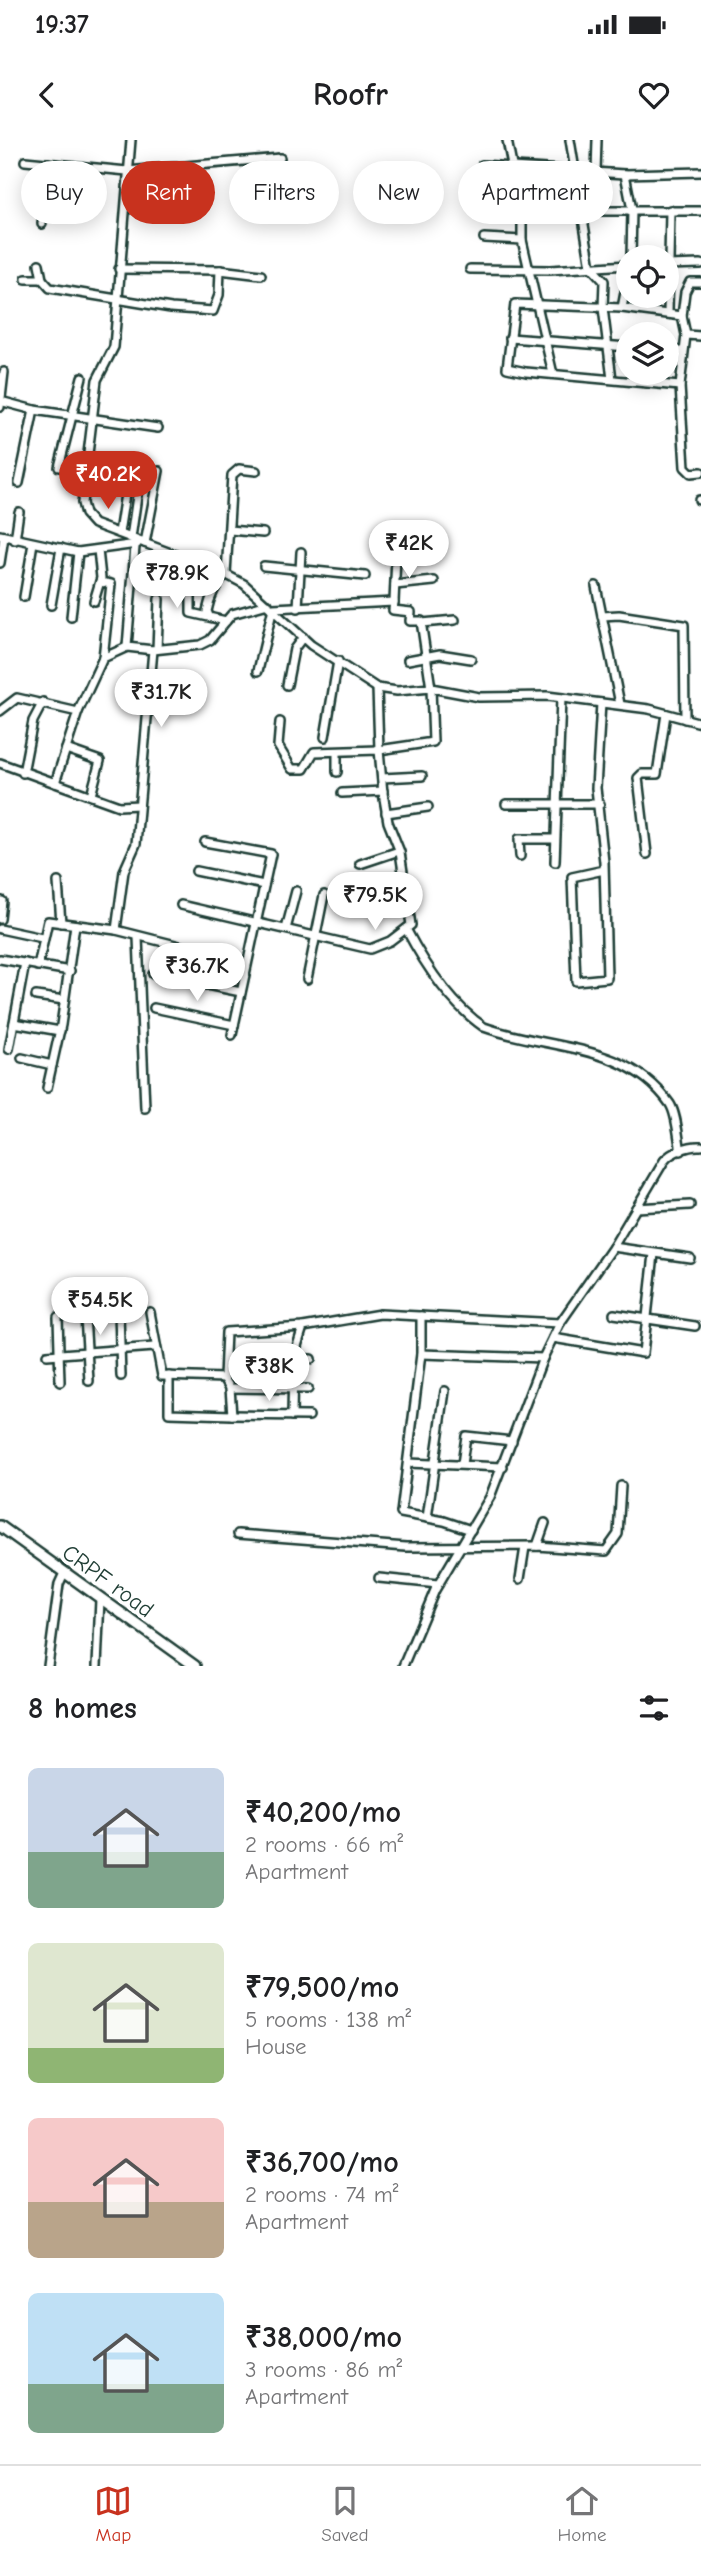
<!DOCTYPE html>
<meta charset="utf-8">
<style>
body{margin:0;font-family:"Comic Neue",sans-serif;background:#f6f6f6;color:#202124;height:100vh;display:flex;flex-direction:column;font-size:26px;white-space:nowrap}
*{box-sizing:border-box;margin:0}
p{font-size:23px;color:#757577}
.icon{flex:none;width:38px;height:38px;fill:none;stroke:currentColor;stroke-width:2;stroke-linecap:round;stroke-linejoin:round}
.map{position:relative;height:1526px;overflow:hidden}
.drawer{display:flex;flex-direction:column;background:#fff;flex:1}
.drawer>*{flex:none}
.guide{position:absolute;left:21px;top:21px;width:660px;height:63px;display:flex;gap:14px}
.fabs{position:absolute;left:616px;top:105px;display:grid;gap:14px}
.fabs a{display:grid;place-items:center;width:63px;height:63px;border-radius:50%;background:#fff;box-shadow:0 4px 18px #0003;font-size:35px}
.price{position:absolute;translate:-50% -60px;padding:0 16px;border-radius:24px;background:#fff;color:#222;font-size:23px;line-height:46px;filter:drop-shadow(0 2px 4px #0008)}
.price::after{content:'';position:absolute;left:50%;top:42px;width:21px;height:16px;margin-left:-10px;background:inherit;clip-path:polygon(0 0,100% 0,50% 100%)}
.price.active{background:#c8321e;color:#fff}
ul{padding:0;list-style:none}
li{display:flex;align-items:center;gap:21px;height:175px;padding:0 28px}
li span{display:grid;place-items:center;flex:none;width:196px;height:140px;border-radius:10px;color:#555}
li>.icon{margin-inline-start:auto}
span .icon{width:84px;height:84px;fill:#fffc;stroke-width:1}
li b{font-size:30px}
h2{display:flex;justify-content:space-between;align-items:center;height:84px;padding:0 28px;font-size:30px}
.chip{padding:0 24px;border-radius:32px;background:#fff;box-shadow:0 4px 18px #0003;font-size:24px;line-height:63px}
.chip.active{background:#c8321e;color:#fff}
.status{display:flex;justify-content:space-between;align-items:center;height:49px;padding:0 35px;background:#fff;direction:ltr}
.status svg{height:19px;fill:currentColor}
header{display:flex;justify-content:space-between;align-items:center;height:91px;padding:0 28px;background:#fff;font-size:32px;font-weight:700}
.menu{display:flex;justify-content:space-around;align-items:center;height:98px;border-top:2px solid #e0e0e0;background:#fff;font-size:19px;color:#757577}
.menu a{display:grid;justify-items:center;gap:4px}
.menu .active{color:#c8321e}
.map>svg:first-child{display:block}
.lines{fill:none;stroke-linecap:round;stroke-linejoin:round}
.minor-casing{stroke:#1f3d34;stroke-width:12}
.tertiary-casing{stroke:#1f3d34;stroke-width:14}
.minor{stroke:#fff;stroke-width:7}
.tertiary{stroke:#fff;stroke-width:9}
.labels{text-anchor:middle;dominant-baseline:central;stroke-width:7;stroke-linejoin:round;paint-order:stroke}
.street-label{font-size:23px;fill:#1f3d34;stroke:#fff}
</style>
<div class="status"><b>19:37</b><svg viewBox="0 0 49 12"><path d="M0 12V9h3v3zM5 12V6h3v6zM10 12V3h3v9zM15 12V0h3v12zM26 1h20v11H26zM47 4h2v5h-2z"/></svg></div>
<header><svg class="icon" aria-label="back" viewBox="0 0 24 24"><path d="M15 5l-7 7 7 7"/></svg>Roofr<svg class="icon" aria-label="heart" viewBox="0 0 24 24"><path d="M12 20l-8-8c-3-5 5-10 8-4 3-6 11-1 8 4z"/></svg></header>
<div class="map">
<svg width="701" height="1526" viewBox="0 0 701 1526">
<rect width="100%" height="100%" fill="#fff"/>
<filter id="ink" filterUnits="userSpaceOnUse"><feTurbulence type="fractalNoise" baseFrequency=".0143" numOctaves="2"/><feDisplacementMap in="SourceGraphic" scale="14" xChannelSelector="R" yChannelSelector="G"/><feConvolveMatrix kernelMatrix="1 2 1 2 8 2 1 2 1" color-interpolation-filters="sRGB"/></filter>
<g filter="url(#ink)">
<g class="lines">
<defs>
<g id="minor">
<path d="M 131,0 L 114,207 L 97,240 L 82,363 L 85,374 L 94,384 L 221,432 L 244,444 L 311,505 L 377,548 L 397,551 L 431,548 L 479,557 L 547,556 L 649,569 L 701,583"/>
<path d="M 507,0 L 522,77 L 522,100 L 553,234"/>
<path d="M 570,0 L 591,127 L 604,141 L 603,168 L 612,239"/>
<path d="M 25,21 L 127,31 L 280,18"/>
<path d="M 482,25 L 625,34 L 701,32"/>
<path d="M 596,32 L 597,0"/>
<path d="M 625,34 L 632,70 L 631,117"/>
<path d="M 480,66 L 579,71 L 701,71"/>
<path d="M 42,84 L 48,23"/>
<path d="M 484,98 L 522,100"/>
<path d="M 39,124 L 42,139 L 50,148 L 171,168 L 213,171 L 219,155 L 220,130"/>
<path d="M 667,125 L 701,124"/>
<path d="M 119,129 L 220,130 L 261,135"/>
<path d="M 470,129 L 550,130 L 628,125"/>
<path d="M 26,139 L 42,139"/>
<path d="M 701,142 L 690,142 L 685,152 L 682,176 L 686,195 L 680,246 L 685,327 L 691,333 L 701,332"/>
<path d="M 622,168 L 628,137"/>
<path d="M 668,173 L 670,70"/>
<path d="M 686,195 L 701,196"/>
<path d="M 510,198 L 628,207"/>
<path d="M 667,211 L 682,211"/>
<path d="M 680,246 L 526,232 L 507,228 L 515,164 L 622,168 L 682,176"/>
<path d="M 0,261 L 34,270 L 158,288"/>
<path d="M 0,267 L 4,232"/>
<path d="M 59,327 L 82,237"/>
<path d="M 19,343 L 34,270"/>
<path d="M 699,360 L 701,360"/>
<path d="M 230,390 L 263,393"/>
<path d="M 119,393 L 125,354"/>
<path d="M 0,395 L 78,412 L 137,404"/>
<path d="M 131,398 L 139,342"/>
<path d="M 15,400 L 19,372"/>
<path d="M 145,403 L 159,331"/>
<path d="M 135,407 L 127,507 L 153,510 L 200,505 L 210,500 L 232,474 L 268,464"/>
<path d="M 191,419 L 191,473 L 226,481"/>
<path d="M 0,423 L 4,397"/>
<path d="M 264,426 L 365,436"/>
<path d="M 135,432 L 165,434 L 168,448"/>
<path d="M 226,434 L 232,335 L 239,329 L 256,331"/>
<path d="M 395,445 L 434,441"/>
<path d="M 596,446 L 620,564"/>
<path d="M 24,457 L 33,403"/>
<path d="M 94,461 L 101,438 L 98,410"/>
<path d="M 394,462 L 396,417"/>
<path d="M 51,465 L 61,408"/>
<path d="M 298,468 L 301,412"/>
<path d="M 209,476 L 207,471 C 210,456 215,446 225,434"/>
<path d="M 602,476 L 619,475 L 684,485 L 685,579"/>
<path d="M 71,477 L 78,412"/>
<path d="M 422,483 L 455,480"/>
<path d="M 157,509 L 159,459"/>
<path d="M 103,518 L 127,507"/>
<path d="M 408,520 L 440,514 L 471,519"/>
<path d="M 258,531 L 273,468 L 394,462 L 393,470 L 411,472 L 410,481 L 421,481 L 431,548 L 433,602 L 379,610 L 377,548"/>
<path d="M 287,545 L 294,509 L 303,497"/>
<path d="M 601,563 L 596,648 L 604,722 L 607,838 L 576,841 L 572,737 L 604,730"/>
<path d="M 0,571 L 17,558 L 78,572"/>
<path d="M 325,597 L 338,521"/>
<path d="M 66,609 L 100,621 L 91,655"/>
<path d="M 337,612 L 337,632"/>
<path d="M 0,623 L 119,666 L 139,665"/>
<path d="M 23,633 L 33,581 L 43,562"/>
<path d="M 382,638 L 422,636"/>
<path d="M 55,643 L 78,572 L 103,518 L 111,444 L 100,442"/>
<path d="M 342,653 L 383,651"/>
<path d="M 506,664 L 600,664"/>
<path d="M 386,673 L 428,667"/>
<path d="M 205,702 L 271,714 L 232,895"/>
<path d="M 647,714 L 638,638 L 642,634 L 657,634 L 666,574"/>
<path d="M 520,716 L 519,699 L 554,699"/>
<path d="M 555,722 L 561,558"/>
<path d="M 360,724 L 399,711"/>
<path d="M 196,731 L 264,745"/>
<path d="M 58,742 L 61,783"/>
<path d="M 181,765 L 370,809 L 390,801 L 411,785 L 400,712 L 388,682 L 383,653 L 379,610 L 314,612 L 304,629 L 292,629 L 278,606 L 280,582"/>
<path d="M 0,779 L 2,761"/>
<path d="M 0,789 L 42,798"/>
<path d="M 286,789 L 296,751"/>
<path d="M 406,789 C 425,825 450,864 484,887 C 547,910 627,902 670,964 C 677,975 678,997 681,1011"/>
<path d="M 116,790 L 124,731 L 136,704 L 153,510"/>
<path d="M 138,797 L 145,968"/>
<path d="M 0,819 L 70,831"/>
<path d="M 38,826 L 48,781 L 116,790 L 247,823"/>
<path d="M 153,834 L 241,852"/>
<path d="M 307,839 L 324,755"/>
<path d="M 36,856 L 64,860"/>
<path d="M 154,868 L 234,885"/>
<path d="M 14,883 L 60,891"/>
<path d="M 9,909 L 25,823"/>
<path d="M 22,918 L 52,925"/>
<path d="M 47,948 L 61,885 L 75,785"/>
<path d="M 636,1068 L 690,1065"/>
<path d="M 613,1107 L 690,1118"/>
<path d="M 150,1172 L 162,1236 L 224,1238"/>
<path d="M 119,1173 L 121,1236"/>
<path d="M 614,1174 L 695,1186"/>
<path d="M 85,1176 L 89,1241"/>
<path d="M 421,1176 L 421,1214 L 401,1373 L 444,1381 L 471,1390"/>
<path d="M 58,1177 L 60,1242"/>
<path d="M 553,1198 L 643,1213 L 654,1114"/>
<path d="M 421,1214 L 543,1218"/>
<path d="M 47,1215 L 154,1207"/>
<path d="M 226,1218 L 311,1219"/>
<path d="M 169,1236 L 169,1273 L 232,1275 L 230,1248 L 224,1238 L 226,1192 L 303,1187 L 380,1174 L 560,1183"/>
<path d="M 230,1248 L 308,1249"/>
<path d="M 232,1275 L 309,1276"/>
<path d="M 292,1276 L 293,1219 L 303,1187"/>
<path d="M 408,1323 L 503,1327"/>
<path d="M 462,1324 L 466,1296 L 512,1301"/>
<path d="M 427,1378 L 445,1251"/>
<path d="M 238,1394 L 406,1407 L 537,1406 L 606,1411 L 618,1394 L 621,1346"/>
<path d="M 537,1406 L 545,1383"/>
<path d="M 379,1438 L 438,1444"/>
<path d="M 520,1439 L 525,1407"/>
<path d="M 48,1526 L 59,1444 L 64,1433"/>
<path d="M 97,1526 L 100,1459"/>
<path d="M 403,1526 L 435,1450 L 490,1357 L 543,1218 L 560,1183 L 613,1107 L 664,1021 C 671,1012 689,1005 701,1006"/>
</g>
<path id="tertiary" d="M 0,1386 L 195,1526"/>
</defs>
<!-- minor casing -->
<use href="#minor" class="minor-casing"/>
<!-- tertiary casing -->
<use href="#tertiary" class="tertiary-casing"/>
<!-- minor -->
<use href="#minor" class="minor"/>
<!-- tertiary -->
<use href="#tertiary" class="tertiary"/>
</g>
</g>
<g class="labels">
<!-- street labels -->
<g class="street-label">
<text transform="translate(108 1441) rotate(36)">CRPF road</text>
</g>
</g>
</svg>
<div class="fabs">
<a><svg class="icon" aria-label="locate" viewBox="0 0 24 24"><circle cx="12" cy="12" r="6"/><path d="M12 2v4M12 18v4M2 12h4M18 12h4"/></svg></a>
<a><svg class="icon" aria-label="layers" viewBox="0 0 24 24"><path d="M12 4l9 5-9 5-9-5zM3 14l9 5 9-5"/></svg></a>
</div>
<b class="price active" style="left:108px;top:371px">₹40.2K</b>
<b class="price" style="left:409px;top:440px">₹42K</b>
<b class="price" style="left:177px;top:470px">₹78.9K</b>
<b class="price" style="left:161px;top:589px">₹31.7K</b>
<b class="price" style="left:375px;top:792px">₹79.5K</b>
<b class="price" style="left:197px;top:863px">₹36.7K</b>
<b class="price" style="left:100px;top:1197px">₹54.5K</b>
<b class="price" style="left:269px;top:1263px">₹38K</b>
<div class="guide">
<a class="chip">Buy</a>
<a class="chip active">Rent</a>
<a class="chip">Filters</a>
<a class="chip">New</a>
<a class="chip">Apartment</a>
</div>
</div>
<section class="drawer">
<h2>8 homes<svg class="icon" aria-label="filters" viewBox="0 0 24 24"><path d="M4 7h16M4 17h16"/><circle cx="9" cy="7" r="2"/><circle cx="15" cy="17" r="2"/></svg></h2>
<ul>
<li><span style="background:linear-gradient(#c9d6e8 60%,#7fa58c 0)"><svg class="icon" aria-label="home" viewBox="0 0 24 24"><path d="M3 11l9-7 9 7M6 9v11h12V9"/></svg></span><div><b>₹40,200/mo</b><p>2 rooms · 66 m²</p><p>Apartment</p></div></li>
<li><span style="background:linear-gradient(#dfe7d0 75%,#8fb573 0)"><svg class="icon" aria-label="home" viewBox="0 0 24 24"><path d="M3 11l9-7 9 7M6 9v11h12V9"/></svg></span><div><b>₹79,500/mo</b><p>5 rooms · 138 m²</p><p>House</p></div></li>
<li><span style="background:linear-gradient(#f6c9c9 60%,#b9a48a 0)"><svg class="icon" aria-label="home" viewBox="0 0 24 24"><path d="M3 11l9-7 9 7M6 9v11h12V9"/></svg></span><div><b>₹36,700/mo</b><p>2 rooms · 74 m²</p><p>Apartment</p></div></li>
<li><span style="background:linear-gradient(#bfe0f5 65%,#7fa58c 0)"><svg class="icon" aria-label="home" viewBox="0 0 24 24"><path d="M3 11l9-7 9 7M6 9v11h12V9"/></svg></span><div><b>₹38,000/mo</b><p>3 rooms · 86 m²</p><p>Apartment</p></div></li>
</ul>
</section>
<nav class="menu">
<a class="active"><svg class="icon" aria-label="map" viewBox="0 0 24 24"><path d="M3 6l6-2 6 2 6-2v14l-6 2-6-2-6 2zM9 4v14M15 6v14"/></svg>Map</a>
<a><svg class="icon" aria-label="saved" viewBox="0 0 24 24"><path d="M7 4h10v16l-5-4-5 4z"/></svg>Saved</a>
<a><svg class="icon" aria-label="home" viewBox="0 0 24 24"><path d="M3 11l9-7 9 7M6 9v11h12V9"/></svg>Home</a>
</nav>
